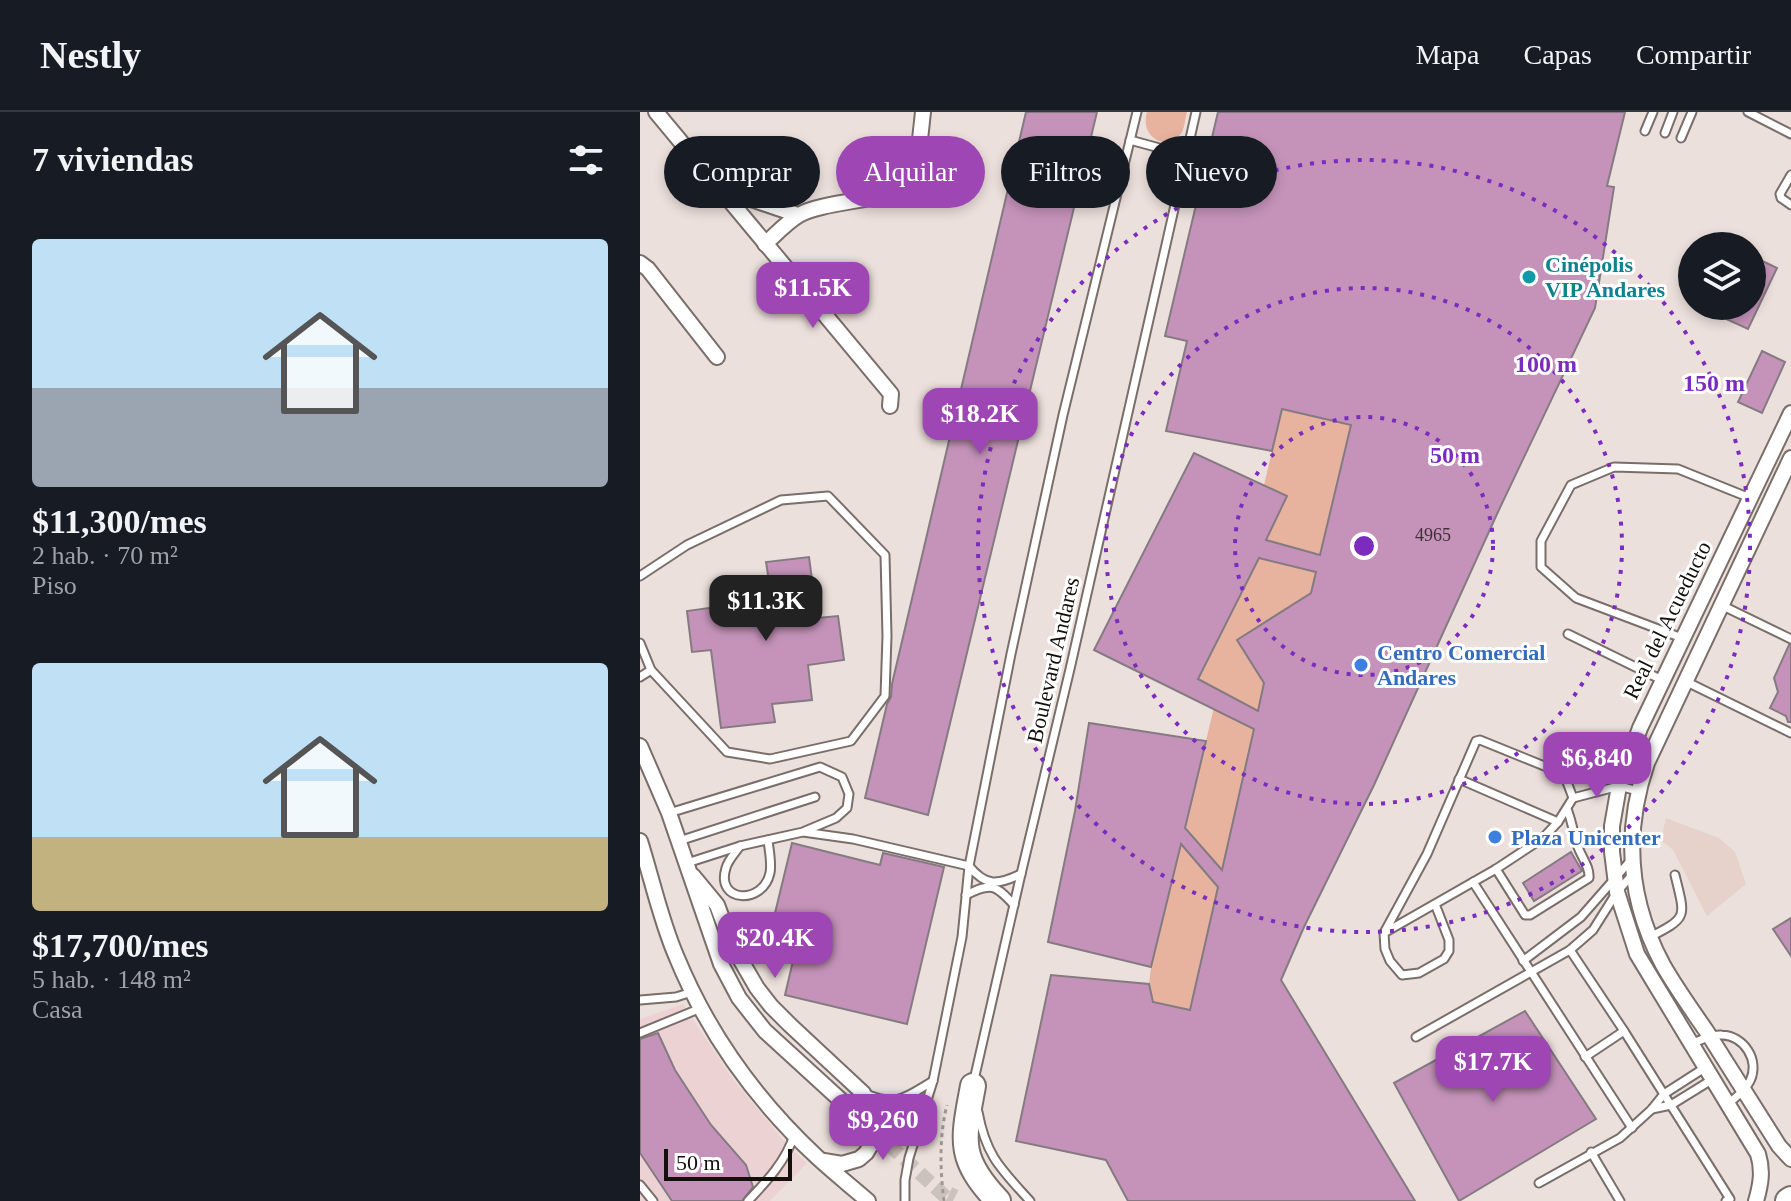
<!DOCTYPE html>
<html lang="es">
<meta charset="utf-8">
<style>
body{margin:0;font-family:Georgia,serif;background:#242831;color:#f1f3f6;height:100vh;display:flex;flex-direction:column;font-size:30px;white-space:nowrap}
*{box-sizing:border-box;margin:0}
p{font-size:26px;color:#9ea1a6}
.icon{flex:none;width:44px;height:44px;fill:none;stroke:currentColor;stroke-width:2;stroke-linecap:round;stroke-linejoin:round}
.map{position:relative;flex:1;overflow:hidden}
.side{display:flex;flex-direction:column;background:#171b24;width:640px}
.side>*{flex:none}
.top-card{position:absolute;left:24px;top:24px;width:760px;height:72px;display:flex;gap:16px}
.buttons{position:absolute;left:1038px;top:120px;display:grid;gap:16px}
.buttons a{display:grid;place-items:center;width:88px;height:88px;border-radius:50%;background:#171b24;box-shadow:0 4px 12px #0003;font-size:40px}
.scale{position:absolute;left:24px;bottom:20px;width:128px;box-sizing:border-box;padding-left:8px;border:4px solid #130f0d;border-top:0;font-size:22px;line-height:28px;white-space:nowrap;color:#130f0d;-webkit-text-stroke:6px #fff;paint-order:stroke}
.price{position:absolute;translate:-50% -68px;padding:0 18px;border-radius:16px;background:#9e46b3;color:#fff;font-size:26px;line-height:52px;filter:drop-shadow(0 2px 4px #0008)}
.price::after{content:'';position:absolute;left:50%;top:48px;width:24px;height:18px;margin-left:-12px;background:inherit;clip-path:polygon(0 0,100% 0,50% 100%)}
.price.selected{background:#222;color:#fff}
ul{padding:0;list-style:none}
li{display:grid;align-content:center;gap:16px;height:424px;padding:0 32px}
li span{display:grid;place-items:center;height:248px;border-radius:8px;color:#555}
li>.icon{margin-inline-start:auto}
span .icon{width:144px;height:144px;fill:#fffc;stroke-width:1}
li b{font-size:34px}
h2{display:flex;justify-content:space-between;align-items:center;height:96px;padding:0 32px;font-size:34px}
.tag{padding:0 28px;border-radius:36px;background:#171b24;box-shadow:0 4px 12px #0003;font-size:28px;line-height:72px}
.tag.selected{background:#9e46b3;color:#fff}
header{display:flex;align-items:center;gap:48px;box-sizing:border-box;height:112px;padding:0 40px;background:#171b24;border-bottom:2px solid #363941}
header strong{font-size:38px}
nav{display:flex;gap:44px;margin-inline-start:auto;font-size:28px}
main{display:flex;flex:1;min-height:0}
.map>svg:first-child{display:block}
.built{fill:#e6d2ca}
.medical{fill:#edd2d3}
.green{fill:#e7b39e}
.building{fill:#c593b9;stroke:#847b82;stroke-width:2;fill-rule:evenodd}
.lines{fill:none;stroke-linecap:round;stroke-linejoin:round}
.street-tunnel{stroke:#cbc1bd;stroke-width:14;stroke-dasharray:14 7;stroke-linecap:butt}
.primary-tunnel{stroke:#cbc1bd;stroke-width:24;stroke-dasharray:24 12;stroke-linecap:butt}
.lane-casing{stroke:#796e6a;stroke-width:11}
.street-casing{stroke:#796e6a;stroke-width:18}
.primary-casing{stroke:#796e6a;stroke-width:28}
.path{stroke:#a09793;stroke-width:3;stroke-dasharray:4 4;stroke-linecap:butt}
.lane{stroke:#fff;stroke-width:7}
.street{stroke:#fff;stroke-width:14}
.primary{stroke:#fff;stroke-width:24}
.ring{fill:none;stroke:#7b2cbf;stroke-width:4;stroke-dasharray:4 8}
.culture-dot{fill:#0f9aa8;stroke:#fff;stroke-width:3}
.shop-dot{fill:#3f7fe0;stroke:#fff;stroke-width:3}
.labels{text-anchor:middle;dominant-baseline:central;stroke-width:6;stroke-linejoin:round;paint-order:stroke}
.number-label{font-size:18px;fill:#403038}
.culture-label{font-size:22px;font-weight:bold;fill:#0d838f;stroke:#fff;text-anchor:start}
.street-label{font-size:22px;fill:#130f0d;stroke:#fff}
.shop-label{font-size:22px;font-weight:bold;fill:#366cbe;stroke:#fff;text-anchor:start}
.centre{fill:#7b2cbf;stroke:#fff;stroke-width:4}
.ring-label{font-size:24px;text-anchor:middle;font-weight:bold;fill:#7b2cbf;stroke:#fff;stroke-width:6;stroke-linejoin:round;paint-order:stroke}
</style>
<header>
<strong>Nestly</strong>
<nav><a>Mapa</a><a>Capas</a><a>Compartir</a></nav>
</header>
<main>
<section class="side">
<h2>7 viviendas<svg class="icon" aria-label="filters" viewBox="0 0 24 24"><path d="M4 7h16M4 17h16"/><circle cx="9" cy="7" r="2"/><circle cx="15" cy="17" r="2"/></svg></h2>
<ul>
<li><span style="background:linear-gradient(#bfe0f5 60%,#9aa5b1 0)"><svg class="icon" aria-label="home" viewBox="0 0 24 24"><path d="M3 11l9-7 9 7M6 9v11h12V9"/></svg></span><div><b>$11,300/mes</b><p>2 hab. · 70 m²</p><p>Piso</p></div></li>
<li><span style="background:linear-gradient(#bfe0f5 70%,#c2b280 0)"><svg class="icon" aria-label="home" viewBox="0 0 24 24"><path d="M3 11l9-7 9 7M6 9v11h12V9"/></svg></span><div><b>$17,700/mes</b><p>5 hab. · 148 m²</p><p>Casa</p></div></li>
</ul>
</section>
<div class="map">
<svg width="1151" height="1089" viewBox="0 0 1151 1089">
<rect width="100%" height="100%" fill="#ece0dc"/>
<!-- built -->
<path class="built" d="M 1026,706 L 1079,726 L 1095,740 L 1106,772 L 1067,804 L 1033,738 L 1021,728 Z"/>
<!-- medical -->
<path class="medical" d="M 43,892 L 92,966 L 150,1036 L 167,1051 L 130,1089 L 0,1089 L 0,907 Z"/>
<!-- green -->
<g class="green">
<path d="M 507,0 L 547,0 C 545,6 545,15 542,20 C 530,41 499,27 507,0 Z"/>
<path d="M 642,297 L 711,313 L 645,590 L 621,585 L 550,898 L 513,890 L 509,872 L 511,855 L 578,579 L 558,567 L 647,384 L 624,373 Z"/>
</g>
<!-- building -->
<g class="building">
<path d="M 386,0 L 457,0 L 288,703 L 225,686 L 247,592 L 251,585 L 252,572 Z"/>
<path d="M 578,0 L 985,0 L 967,74 L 974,75 L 955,196 L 857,402 L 734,673 L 664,815 L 641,868 L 775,1089 L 488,1089 L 466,1048 L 376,1029 L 411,863 L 509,872 L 513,890 L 550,898 L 578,775 L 541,732 L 511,855 L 408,830 L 435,699 L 449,611 L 566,629 L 545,716 L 582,758 L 614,617 L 454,538 L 554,341 L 647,384 L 626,428 L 680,443 L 711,313 L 642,297 L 632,339 L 526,319 L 547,229 L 525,224 ZM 619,446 L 676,460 L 671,481 L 597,528 L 624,571 L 618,599 L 558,567 Z"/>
<path d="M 1112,144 L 1137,156 L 1108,217 L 1058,194 L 1112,194 Z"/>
<path d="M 1122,239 L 1145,250 L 1122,301 L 1098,290 Z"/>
<path d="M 169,445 L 177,506 L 198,504 L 204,548 L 168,553 L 172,588 L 132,592 L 135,610 L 81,616 L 71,538 L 52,540 L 47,499 L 91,493 L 88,473 L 129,469 L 126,450 Z"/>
<path d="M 1149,533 L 1151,533 L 1151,610 L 1148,610 L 1146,604 L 1130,596 L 1138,580 L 1134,566 Z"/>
<path d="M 152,731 L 240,753 L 243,741 L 304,755 L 267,912 L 145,883 L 156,836 L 128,830 Z"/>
<path d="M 931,740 L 942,759 L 894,789 L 883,771 Z"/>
<path d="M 1151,806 L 1151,844 L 1133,817 Z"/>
<path d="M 885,899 L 956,1007 L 819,1089 L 754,971 Z"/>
<path d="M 18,921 L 35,958 L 52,984 L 71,1013 L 106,1053 L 113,1075 L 102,1089 L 32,1089 L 0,1041 L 0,927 Z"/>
</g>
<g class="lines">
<!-- street-tunnel -->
<path class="street-tunnel" d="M 218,1004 L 310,1089"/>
<!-- primary-tunnel -->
<path class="primary-tunnel" d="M 307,1086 L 313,1089"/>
<defs>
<g id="lane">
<path d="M 1108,0 L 1151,22"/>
<path d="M 1005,19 L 1013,0"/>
<path d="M 1025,21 L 1033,0"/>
<path d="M 1041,26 L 1052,0"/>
<path d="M 490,28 L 545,43"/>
<path d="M 1151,63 L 1140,82 L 1141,86 L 1151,93"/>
<path d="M 0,464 L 47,433 L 141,388 L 188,384 L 245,443 L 247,524 L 245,584 L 211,629 L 130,647 L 87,640 L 11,558 L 0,531"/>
<path d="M 1081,493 L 1151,527"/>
<path d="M 928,522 L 1022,568"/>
<path d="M 1042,526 L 936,486 L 901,455 L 901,429 L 931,373 L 974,355 L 1038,357 L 1110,386"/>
<path d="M 0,565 L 11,558"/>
<path d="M 1047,570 L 1151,621"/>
<path d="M 819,667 L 918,710"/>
<path d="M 933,686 L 979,674 L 998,679"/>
<path d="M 29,701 L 180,655 L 202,665 L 209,682 L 207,696 L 196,706 L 165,719"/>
<path d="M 39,729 L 175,685"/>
<path d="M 100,734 C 96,740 88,748 86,756 C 75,791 123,793 130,761 C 132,751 129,738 128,728"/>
<path d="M 47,751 L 100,734 L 163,720 L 213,727 L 329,754 C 346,775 358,773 381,762"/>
<path d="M 856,757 L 885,803 L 890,803 L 949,766 C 950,755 942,746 938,735 C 933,722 933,712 927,697"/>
<path d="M 833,770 L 992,1016"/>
<path d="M 326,783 C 351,770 356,773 374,793"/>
<path d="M 744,821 L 856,757 L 903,726 L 918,710 L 933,686 L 924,662 L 840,628 L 836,629 L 787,742 L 744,821 L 745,837 L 750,849 L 762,863 L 779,861 L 804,847 L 809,839 L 809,828 L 795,792"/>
<path d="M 1010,825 C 1049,805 1045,805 1035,763"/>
<path d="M 930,838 L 984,919 L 1090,1087 L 1086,1089"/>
<path d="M 883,849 L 941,805 L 991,748"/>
<path d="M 0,888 L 36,885 L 52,880"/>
<path d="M 0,921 L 61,896"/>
<path d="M 776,925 L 930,838 L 953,818 L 977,780 L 992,763"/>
<path d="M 1051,932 C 1061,928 1071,922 1082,923 C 1104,924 1120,948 1110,969 C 1105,979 1096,985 1088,992"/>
<path d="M 945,945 L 984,919"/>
<path d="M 334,968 L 381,762 L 430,557 L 556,0"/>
<path d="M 226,982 C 258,995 266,985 293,969"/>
<path d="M 1012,997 L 1031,993 L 1073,967"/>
<path d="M 338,1000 C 346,1044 361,1057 390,1089"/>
<path d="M 951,1040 L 980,1089"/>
<path d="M 899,1071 L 980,1026 L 1012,997 L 1024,982 L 1066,955"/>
<path d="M 0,1073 L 13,1089"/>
<path d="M 108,1089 C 127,1069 146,1049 154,1023"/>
<path d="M 265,1089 L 265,1068 L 269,1046 L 293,969 L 322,825 L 329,754 L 371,542 L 423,303 L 497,0"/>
</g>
<g id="street">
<path d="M 16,0 L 251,282 L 250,294"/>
<path d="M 79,76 L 158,103"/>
<path d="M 125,132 C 136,122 147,110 159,103 C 182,89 253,88 268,73 C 278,63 281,16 283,0"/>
<path d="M 0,151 L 8,157 L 77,245"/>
<path d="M 1151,346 L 1007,651 C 983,721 988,788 1023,853 C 1036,876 1052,898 1067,920 C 1091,958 1115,996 1139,1034 L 1151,1047"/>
<path d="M 0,634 L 29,701 L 81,852 L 99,886 L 125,919 L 218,1004"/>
<path d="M 0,729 C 12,767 21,810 37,846 C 68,921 117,989 177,1045 C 193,1060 211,1074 228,1089"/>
<path d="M 53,764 L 77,793 L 92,833 L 117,876 L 131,894 L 150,913 L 223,981 L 233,1000 L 236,1017 L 235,1026 L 226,1041 L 219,1047 L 202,1052 L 184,1049"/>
<path d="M 1116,1089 C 1121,1072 1123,1058 1118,1042 L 997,842 L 977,780 L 972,740 L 972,714 L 979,674 L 1000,616 L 1151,301"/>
</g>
<g id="primary">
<path d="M 333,974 C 323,1028 317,1046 358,1089"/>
<path d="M 1148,1089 L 1151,1087"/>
</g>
</defs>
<!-- lane casing -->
<use href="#lane" class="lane-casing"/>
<!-- street casing -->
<use href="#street" class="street-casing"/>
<!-- primary casing -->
<use href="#primary" class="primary-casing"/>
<!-- path -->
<path class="path" d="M 304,1089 C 300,1058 299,1024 307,993"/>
<!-- lane -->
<use href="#lane" class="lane"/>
<!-- street -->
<use href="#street" class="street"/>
<!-- primary -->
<use href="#primary" class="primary"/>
</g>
<!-- distance rings -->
<g class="ring">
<circle cx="724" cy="434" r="129"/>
<circle cx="724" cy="434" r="258"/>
<circle cx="724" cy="434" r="386"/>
</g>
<!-- markers -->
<circle class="culture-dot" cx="889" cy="165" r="8"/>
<g class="shop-dot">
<circle cx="721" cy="553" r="8"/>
<circle cx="855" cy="725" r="8"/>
</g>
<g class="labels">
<!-- number labels -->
<g class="number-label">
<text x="793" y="423">4965</text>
</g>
<!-- culture labels -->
<g class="culture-label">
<text x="905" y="152">Cinépolis<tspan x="905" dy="25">VIP Andares</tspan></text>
</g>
<!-- street labels -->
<g class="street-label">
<text transform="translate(1027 508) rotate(-64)">Real del Acueducto</text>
<text transform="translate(413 548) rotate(-77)">Boulevard Andares</text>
</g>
<!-- shop labels -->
<g class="shop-label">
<text x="737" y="540">Centro Comercial<tspan x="737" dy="25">Andares</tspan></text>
<text x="871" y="725">Plaza Unicenter</text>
</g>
</g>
<circle cx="724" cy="434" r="12" class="centre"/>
<g class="ring-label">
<text x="906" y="260">100 m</text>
<text x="1074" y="279">150 m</text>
<text x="815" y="351">50 m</text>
</g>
</svg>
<div class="buttons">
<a><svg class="icon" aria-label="layers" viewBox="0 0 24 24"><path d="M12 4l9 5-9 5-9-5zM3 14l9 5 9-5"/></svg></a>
</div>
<div class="scale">50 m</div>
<b class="price" style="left:173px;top:218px">$11.5K</b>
<b class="price" style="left:340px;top:344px">$18.2K</b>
<b class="price selected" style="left:126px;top:531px">$11.3K</b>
<b class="price" style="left:957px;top:688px">$6,840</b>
<b class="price" style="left:135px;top:868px">$20.4K</b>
<b class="price" style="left:853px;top:992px">$17.7K</b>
<b class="price" style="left:243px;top:1050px">$9,260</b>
<div class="top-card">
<a class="tag">Comprar</a>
<a class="tag selected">Alquilar</a>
<a class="tag">Filtros</a>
<a class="tag">Nuevo</a>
</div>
</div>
</main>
